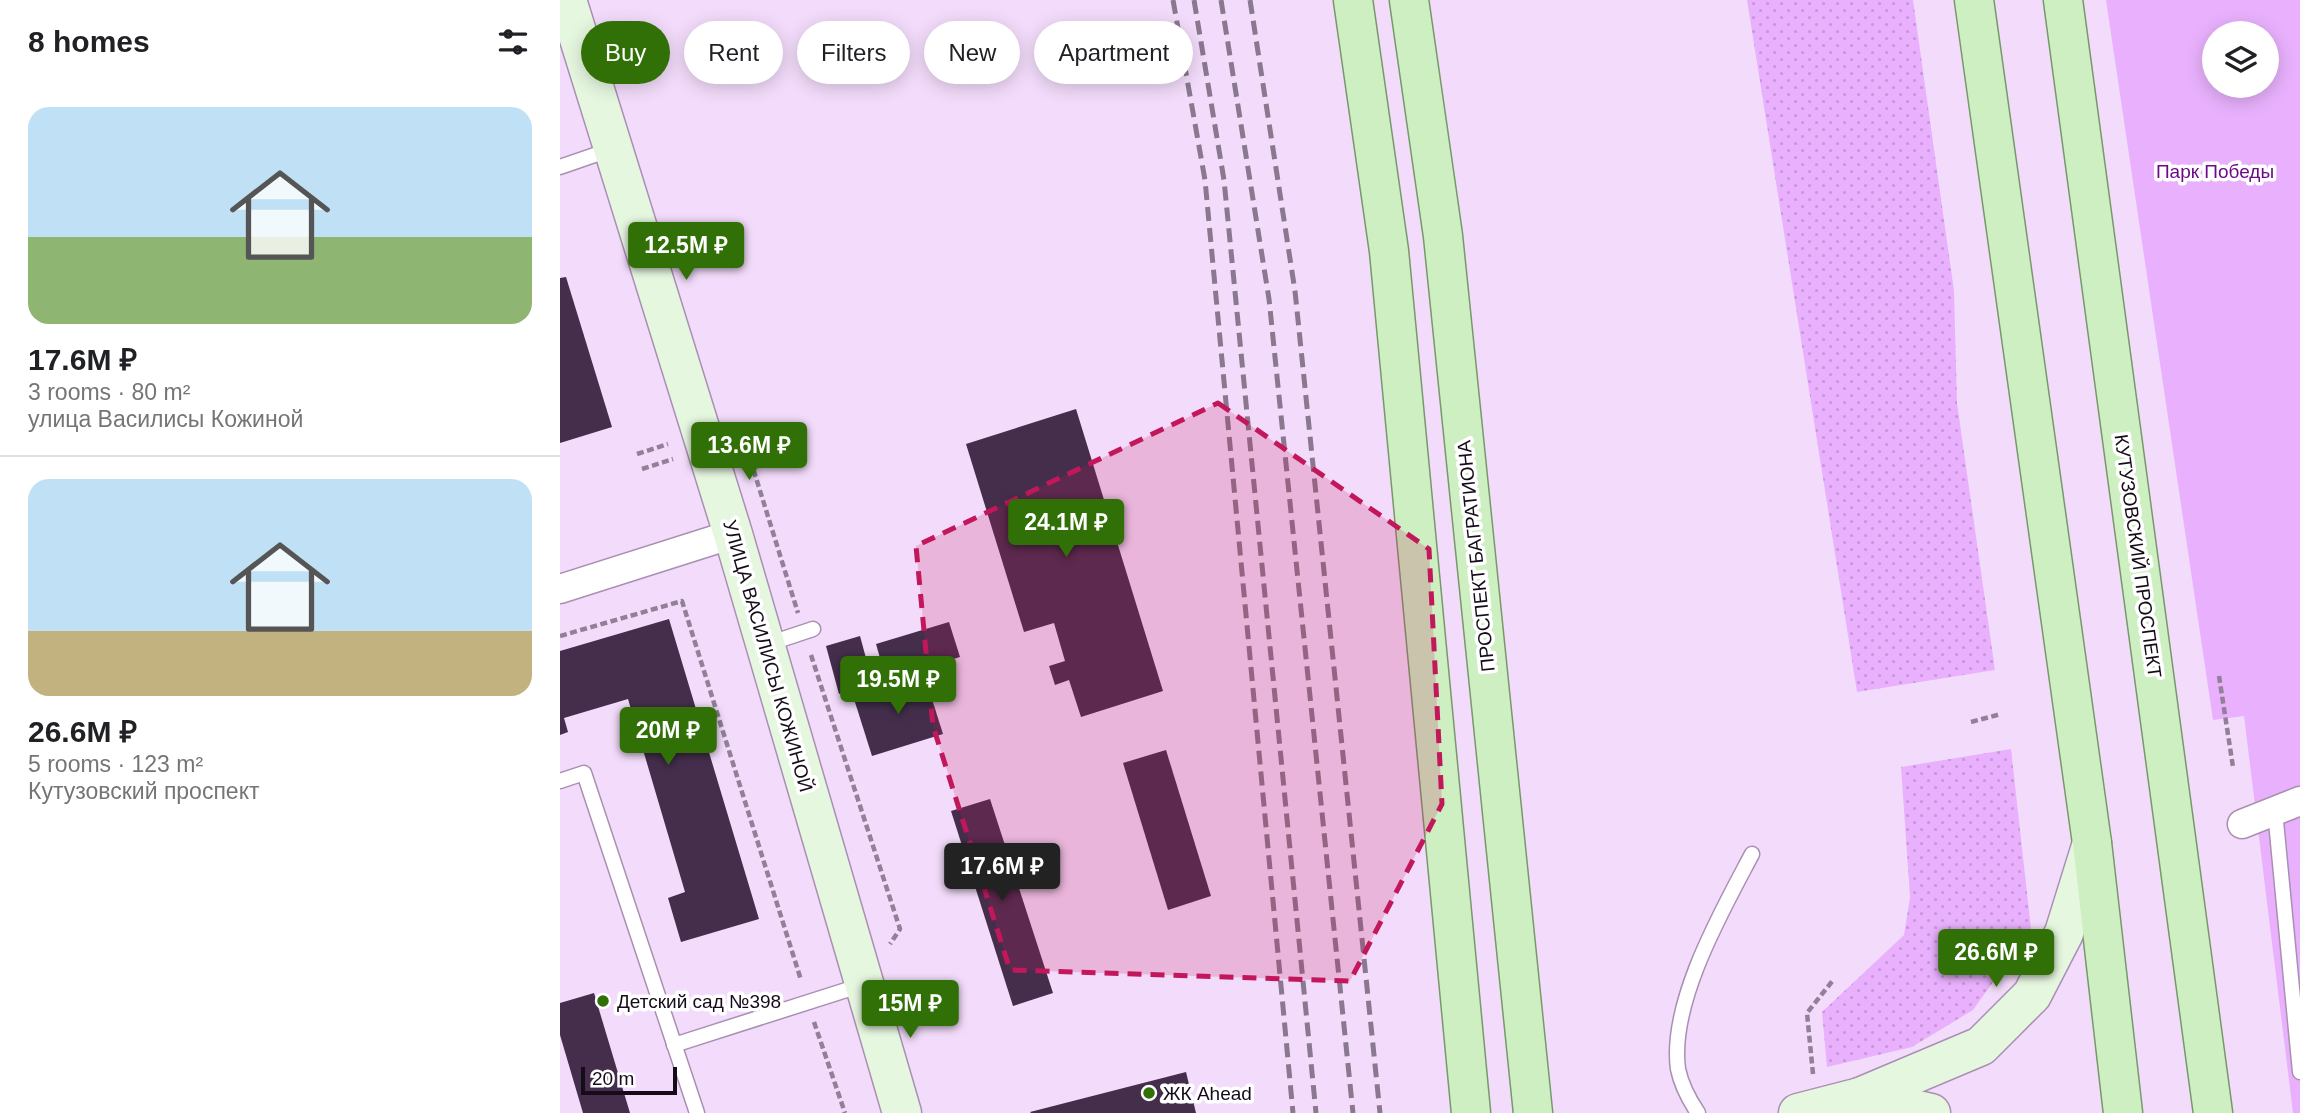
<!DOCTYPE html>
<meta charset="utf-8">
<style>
body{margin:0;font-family:Helvetica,sans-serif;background:#f2f2f2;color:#202124;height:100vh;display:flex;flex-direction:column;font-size:26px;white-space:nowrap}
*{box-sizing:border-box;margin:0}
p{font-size:23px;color:#757577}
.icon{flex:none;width:38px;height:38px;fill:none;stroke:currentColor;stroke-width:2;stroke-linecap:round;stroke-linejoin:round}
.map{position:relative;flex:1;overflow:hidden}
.side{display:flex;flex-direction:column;background:#fff;width:560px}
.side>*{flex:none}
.guide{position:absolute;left:21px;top:21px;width:665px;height:63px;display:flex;gap:14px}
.buttons{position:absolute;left:1642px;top:21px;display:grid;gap:14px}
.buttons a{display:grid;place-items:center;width:77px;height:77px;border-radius:50%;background:#fff;box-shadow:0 4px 18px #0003;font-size:35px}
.scale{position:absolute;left:21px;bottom:18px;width:96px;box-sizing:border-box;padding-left:7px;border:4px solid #160c19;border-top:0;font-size:19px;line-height:24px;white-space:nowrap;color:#160c19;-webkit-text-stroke:5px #fff;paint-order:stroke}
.price{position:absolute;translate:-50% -60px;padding:0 16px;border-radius:7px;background:#317006;color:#fff;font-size:23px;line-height:46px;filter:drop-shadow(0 2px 4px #0008)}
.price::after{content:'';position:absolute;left:50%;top:42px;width:21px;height:16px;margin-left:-10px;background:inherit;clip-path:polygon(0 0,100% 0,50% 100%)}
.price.current{background:#222;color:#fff}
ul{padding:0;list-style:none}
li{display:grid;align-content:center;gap:14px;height:371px;padding:0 28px}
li+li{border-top:2px solid #e0e0e0}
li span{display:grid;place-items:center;height:217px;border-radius:21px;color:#555}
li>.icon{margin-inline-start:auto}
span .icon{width:126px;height:126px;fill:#fffc;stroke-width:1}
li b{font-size:30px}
h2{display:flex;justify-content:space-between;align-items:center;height:84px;padding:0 28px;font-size:30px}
.pill{padding:0 24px;border-radius:32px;background:#fff;box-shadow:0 4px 18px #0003;font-size:24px;line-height:63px}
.pill.current{background:#317006;color:#fff}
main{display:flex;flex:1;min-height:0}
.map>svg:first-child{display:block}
.grass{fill:url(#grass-dots)}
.park{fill:#e9b1fd;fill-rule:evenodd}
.building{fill:#442e4c}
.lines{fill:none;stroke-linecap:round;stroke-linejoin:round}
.lane-casing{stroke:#a98fb2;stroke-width:17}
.street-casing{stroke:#a98fb2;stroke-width:31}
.secondary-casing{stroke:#a98fb2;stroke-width:41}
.primary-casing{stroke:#78986c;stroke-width:41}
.path{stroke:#918097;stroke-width:4.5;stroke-dasharray:7 3.5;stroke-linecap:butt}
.lane{stroke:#fff;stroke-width:14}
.street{stroke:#fff;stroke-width:28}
.secondary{stroke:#e6f7e0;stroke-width:38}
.primary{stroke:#ceefc1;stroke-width:38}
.rail{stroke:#89788e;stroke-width:5;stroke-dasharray:14 7;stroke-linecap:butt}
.marked{fill:#c2185b;fill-opacity:0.2;stroke:#c2185b;stroke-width:5;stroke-dasharray:14 9;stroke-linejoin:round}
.poi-dot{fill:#317006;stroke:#fff;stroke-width:2.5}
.labels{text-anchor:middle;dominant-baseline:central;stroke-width:7;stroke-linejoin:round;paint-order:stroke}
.park-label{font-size:19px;fill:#6d0b87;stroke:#fff}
.street-label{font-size:19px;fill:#160c19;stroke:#fff}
.poi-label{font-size:19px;fill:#160c19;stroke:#fff;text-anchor:start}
</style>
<main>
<section class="side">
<h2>8 homes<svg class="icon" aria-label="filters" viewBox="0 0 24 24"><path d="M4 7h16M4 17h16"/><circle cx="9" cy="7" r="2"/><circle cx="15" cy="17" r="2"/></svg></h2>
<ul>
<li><span style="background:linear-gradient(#bfe0f5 60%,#8fb573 0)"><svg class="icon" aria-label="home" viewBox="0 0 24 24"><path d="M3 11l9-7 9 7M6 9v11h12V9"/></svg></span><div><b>17.6M ₽</b><p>3 rooms · 80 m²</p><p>улица Василисы Кожиной</p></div></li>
<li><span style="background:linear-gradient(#bfe0f5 70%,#c2b280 0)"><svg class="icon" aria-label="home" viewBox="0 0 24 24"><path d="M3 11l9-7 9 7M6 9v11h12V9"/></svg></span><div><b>26.6M ₽</b><p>5 rooms · 123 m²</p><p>Кутузовский проспект</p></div></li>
</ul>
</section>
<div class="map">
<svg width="1740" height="1113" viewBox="0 0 1740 1113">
<defs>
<pattern id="grass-dots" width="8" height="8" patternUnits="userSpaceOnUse" patternTransform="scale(1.75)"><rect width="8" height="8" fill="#e9b1fd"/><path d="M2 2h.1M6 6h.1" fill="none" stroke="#c797d8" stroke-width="1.8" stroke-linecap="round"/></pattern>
</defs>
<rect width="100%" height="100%" fill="#f3dcfb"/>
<!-- grass -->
<g class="grass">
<path d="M 1187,0 L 1353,0 L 1394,291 L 1397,403 L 1435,670 L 1297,692 Z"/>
<path d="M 1451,749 L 1471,929 L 1413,1010 L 1352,1047 L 1267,1067 L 1262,1012 L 1344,935 L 1350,897 L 1341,767 Z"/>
</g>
<!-- park -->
<path class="park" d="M 1546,0 L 1740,0 L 1740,1113 L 1733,1113 L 1684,716 L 1653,720 ZM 1654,33 L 1706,33 L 1706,86 L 1654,86 Z"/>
<!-- building -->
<g class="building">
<path d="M 6,277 L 52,427 L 0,443 L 0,278 Z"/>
<path d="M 516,409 L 603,691 L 521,717 L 509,680 L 495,685 L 489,666 L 505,661 L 494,623 L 464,632 L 406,444 Z"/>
<path d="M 109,619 L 199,919 L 121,942 L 108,898 L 125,892 L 68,699 L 4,718 L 8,732 L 0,735 L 0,651 Z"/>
<path d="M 389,622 L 400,657 L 326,679 L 316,644 Z"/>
<path d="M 300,636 L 313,684 L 279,694 L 266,646 Z"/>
<path d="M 365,677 L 383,734 L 312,756 L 294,699 Z"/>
<path d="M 606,750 L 651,896 L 608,910 L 563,763 Z"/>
<path d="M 430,799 L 493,993 L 453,1006 L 391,811 Z"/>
<path d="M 34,993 L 70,1113 L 23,1113 L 0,1035 L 0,1003 Z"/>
<path d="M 626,1072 L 636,1113 L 471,1113 L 470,1112 Z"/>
</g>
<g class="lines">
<defs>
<g id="lane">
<path d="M 0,167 L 52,149"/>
<path d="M 208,644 L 253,629"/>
<path d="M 0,781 L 24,773 L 137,1113"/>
<path d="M 1715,811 L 1740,1072"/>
<path d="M 114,1045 L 302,985"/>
<path d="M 1138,1113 C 1130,1101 1121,1084 1118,1069 C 1109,1003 1162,911 1192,854"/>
</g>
<g id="street">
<path d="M 0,589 L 173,534"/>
<path d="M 1682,824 L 1740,801"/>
</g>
<g id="secondary">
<path d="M 7,0 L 173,534 L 342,1113"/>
<path d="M 1300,1097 L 1371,1113"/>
<path d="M 1238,1113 L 1300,1097 L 1421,1046 L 1472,995 L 1504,933 L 1532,843"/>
</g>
<g id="primary">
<path d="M 793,0 L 829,251 L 911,1113"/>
<path d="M 849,0 L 883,236 L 973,1113"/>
<path d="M 1414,0 L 1532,843 L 1563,1113"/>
<path d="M 1503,0 L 1653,1113"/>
</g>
</defs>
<!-- lane casing -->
<use href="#lane" class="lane-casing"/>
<!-- street casing -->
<use href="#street" class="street-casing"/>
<!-- secondary casing -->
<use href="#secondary" class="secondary-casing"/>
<!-- primary casing -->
<use href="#primary" class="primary-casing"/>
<!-- path -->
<g class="path">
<path d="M 177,438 L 183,436 L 238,613"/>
<path d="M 77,454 L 108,444"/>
<path d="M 82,469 L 113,459"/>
<path d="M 0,636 L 122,601 L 241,980"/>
<path d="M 251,655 L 340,929 L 330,944"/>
<path d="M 1659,676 L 1673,767"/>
<path d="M 1411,722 L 1441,714"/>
<path d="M 254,1022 L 285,1113"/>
<path d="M 1253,1074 L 1247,1013 L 1274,979"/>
</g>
<!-- lane -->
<use href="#lane" class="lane"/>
<!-- street -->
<use href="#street" class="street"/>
<!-- secondary -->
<use href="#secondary" class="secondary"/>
<!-- primary -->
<use href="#primary" class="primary"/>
<!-- rail -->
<g class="rail">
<path d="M 613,0 L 645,180 L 733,1113"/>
<path d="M 634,0 L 664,180 L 756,1113"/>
<path d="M 661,0 L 709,299 L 793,1113"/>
<path d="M 690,0 L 735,291 L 820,1113"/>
</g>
</g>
<!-- marked area -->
<path class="marked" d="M 658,403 L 869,549 L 882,804 L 790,981 L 450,970 L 373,726 L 356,546 Z"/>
<!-- markers -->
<g class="poi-dot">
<circle cx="43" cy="1001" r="7"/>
<circle cx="589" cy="1093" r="7"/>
</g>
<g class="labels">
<!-- park labels -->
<g class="park-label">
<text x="1655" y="171">Парк Победы</text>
</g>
<!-- street labels -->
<g class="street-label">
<text transform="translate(916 556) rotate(-96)">ПРОСПЕКТ БАГРАТИОНА</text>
<text transform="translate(1578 556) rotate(82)">КУТУЗОВСКИЙ ПРОСПЕКТ</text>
<text transform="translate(208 656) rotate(74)">УЛИЦА ВАСИЛИСЫ КОЖИНОЙ</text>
</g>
<!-- poi labels -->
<g class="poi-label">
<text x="57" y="1001">Детский сад №398</text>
<text x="603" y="1093">ЖК Ahead</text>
</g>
</g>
</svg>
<div class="buttons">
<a><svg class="icon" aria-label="layers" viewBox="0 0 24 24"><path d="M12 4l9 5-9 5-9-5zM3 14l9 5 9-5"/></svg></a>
</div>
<div class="scale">20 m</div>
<b class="price" style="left:126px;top:282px">12.5M ₽</b>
<b class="price" style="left:189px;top:482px">13.6M ₽</b>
<b class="price" style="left:506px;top:559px">24.1M ₽</b>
<b class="price" style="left:338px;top:716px">19.5M ₽</b>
<b class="price" style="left:108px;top:767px">20M ₽</b>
<b class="price current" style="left:442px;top:903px">17.6M ₽</b>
<b class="price" style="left:1436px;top:989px">26.6M ₽</b>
<b class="price" style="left:350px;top:1040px">15M ₽</b>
<div class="guide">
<a class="pill current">Buy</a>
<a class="pill">Rent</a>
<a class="pill">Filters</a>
<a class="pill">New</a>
<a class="pill">Apartment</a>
</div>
</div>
</main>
